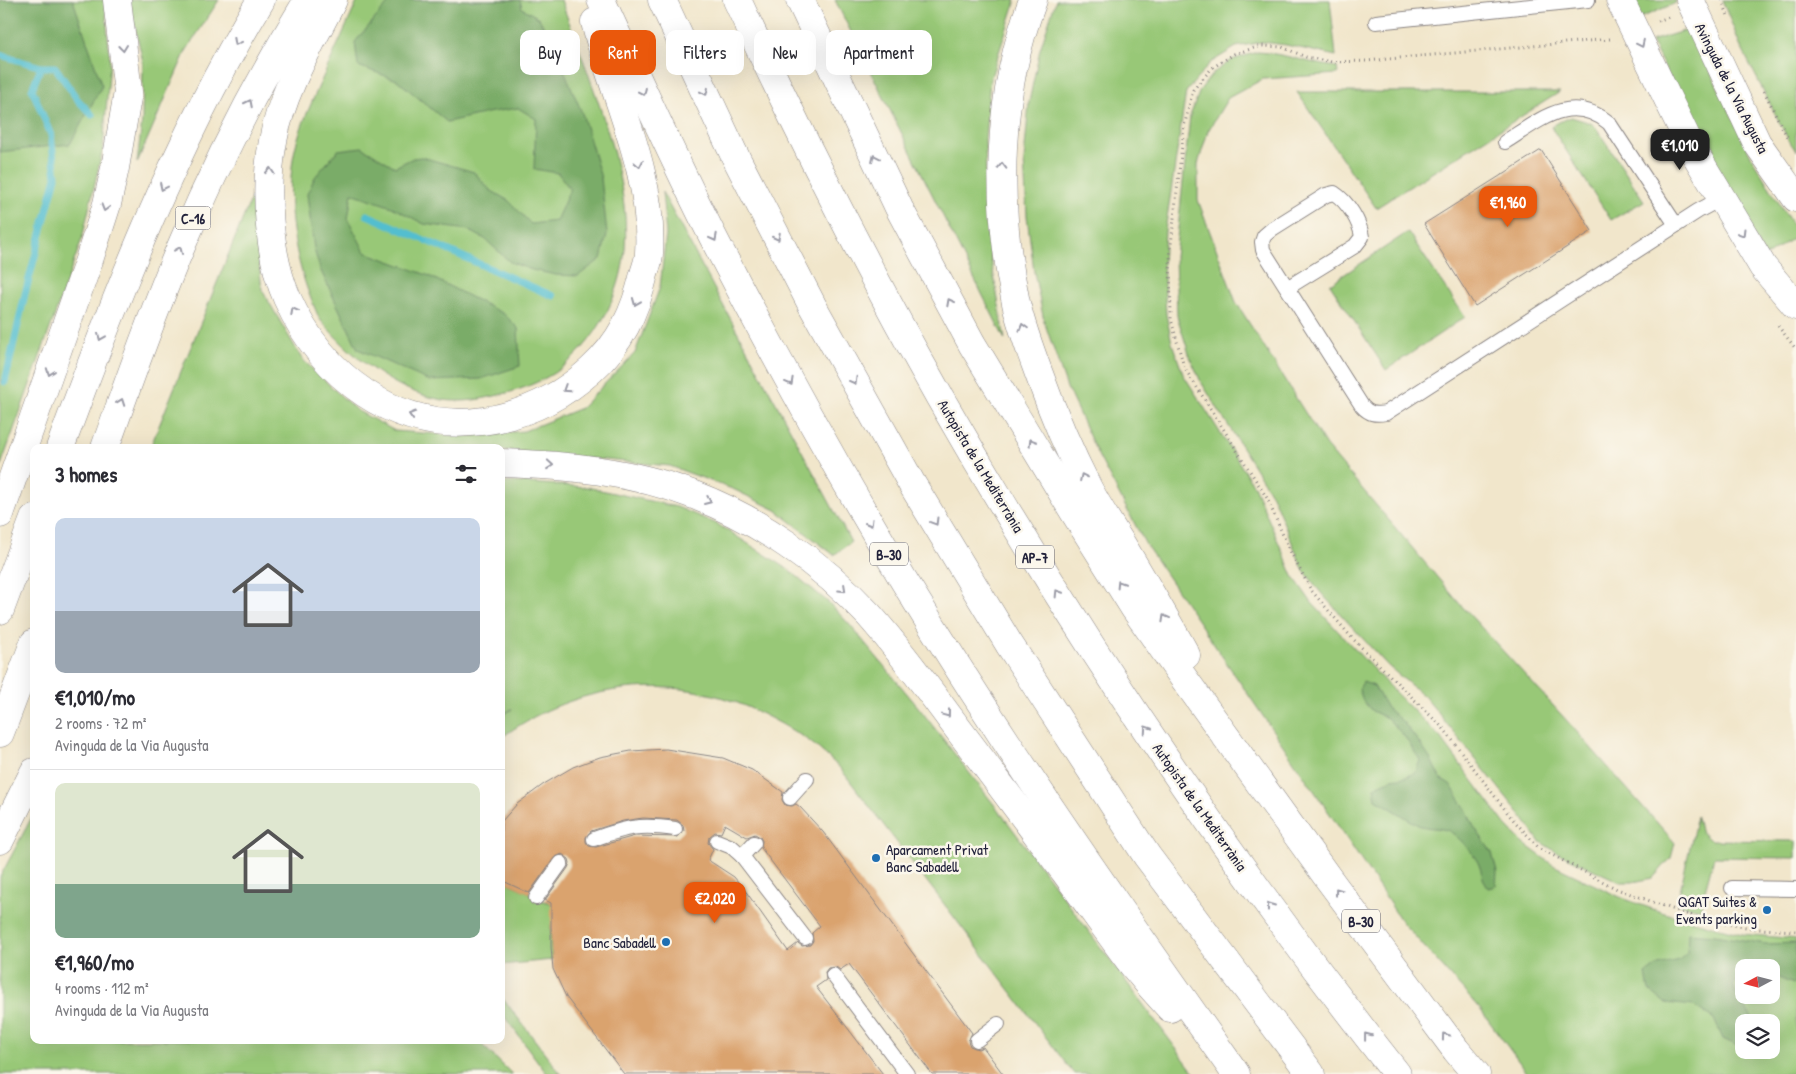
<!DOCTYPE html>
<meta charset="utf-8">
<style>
body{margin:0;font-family:"Patrick Hand",sans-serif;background:#f7f7f7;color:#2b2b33;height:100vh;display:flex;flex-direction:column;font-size:19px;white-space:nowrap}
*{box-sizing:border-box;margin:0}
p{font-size:16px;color:#7c7c81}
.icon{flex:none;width:28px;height:28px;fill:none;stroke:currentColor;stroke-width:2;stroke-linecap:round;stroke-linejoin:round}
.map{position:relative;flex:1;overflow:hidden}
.side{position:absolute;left:30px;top:444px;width:475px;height:600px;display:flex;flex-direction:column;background:#fff;border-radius:10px;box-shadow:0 5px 20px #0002}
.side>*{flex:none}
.banner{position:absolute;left:520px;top:30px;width:475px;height:45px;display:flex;gap:10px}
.needle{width:32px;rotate:263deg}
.buttons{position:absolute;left:1735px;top:959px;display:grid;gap:10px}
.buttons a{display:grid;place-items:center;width:45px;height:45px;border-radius:10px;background:#fff;box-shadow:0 5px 20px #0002;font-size:25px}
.price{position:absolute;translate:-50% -42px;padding:0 11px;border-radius:10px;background:#ea580c;color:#fff;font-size:16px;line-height:32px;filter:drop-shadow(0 1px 2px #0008)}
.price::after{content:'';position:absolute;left:50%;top:30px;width:15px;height:11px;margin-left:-8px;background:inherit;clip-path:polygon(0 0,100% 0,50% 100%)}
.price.active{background:#222;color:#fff}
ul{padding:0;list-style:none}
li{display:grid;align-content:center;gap:10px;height:265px;padding:0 25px}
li+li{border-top:1px solid #e1e1e2}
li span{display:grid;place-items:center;height:155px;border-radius:10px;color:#555}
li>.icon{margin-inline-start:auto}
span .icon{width:90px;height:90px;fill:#fffc;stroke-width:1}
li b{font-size:21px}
h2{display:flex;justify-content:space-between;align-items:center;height:60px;padding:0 25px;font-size:21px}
.pill{padding:0 18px;border-radius:10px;background:#fff;box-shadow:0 5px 20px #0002;font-size:18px;line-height:45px}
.pill.active{background:#ea580c;color:#fff}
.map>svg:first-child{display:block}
.green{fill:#98c877;stroke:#5d7559;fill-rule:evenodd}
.forest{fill:#7aac68;stroke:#4e6752}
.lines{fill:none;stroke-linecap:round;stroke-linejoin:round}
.stream{stroke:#53becf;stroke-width:7}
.building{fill:#daa36e;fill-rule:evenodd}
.lane-casing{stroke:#8a8483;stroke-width:16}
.secondary-casing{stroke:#8a8483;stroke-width:29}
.highway-casing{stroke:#8a8483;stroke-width:29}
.path{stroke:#8a8483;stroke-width:3;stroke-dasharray:1 4;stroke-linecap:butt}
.lane{stroke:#fff;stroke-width:14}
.secondary{stroke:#fff;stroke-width:28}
.highway{stroke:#fff;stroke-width:28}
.oneway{stroke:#9c9ca7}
.poi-dot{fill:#1f6fb2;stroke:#fbf7ec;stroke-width:2}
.labels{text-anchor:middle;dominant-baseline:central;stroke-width:5;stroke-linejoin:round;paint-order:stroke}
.shield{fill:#fbf7ec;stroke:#636270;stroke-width:1}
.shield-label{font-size:14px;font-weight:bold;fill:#22223b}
.street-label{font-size:15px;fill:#22223b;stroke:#fbf7ec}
.poi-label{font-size:15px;fill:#22223b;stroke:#fbf7ec;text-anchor:end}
</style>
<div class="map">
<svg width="1796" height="1074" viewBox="0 0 1796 1074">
<rect width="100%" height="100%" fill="#fbf7ec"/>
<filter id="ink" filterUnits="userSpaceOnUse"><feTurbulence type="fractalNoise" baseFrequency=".02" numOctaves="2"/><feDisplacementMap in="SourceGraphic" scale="10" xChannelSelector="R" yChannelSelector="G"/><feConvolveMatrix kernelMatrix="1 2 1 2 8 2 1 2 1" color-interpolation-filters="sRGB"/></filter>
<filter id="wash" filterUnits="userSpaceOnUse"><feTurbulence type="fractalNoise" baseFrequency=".0096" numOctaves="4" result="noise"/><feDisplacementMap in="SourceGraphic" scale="20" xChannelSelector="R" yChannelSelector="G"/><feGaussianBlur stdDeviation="1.12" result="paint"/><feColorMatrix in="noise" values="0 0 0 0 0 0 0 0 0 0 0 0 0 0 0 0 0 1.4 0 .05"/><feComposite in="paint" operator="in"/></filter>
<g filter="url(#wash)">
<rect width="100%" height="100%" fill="#f1e6cb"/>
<!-- green -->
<g class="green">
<path d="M 0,0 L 105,0 L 110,62 L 103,148 L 82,239 L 0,468 Z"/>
<path d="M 129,0 L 219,0 L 186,51 L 137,163 L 142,121 L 143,62 Z"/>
<path d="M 358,0 L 561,0 C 586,71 632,173 625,249 C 621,296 595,346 554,373 C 540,382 520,390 503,394 C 483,399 464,403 443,400 C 400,393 361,364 332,333 C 328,328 322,323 319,318 C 316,312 314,305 311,299 C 294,256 286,205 293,159 C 297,134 308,111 318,88 C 331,59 345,29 358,0 Z"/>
<path d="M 835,0 L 1016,0 L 990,80 L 985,139 L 988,242 L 1005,340 Z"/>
<path d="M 1056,0 L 1330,0 L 1336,56 L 1286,45 L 1262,42 L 1236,47 L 1210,63 L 1186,92 L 1165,231 L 1163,263 L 1166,314 L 1172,343 L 1183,374 L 1254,486 L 1293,576 L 1312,603 L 1388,685 L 1440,737 L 1505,824 L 1523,843 L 1553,865 L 1622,898 L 1661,912 L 1742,934 L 1796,939 L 1796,1074 L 1528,1074 L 1480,1009 L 1402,922 L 1345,836 L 1146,545 L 1099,457 L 1067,388 L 1044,321 L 1034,272 L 1027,216 L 1024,160 L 1029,102 L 1040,49 ZM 1744,968 L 1771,968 L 1771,995 L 1744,995 ZM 1744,1022 L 1771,1022 L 1771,1050 L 1744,1050 Z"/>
<path d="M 1633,0 L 1675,0 L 1676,3 L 1640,18 Z"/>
<path d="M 1722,0 L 1796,0 L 1796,151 L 1788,139 L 1741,47 Z"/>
<path d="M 1690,29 L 1753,160 L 1796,231 L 1796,236 L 1765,257 L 1729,194 L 1651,41 Z"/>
<path d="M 1257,52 C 1284,53 1310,64 1337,67 L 1338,74 L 1263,79 L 1228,98 L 1208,131 L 1198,164 L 1198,200 L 1236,302 L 1326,446 L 1459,603 L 1569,723 L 1675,843 L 1671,858 L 1653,878 L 1633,882 L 1620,882 L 1558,853 L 1539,841 L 1524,819 L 1425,697 L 1388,666 L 1321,593 L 1303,569 L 1272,495 L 1201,382 L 1190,357 L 1177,316 L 1175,257 L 1190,116 L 1200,90 L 1213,73 L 1232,60 Z"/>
<path d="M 1297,92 L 1560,92 L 1376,208 Z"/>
<path d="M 1571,117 L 1591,123 L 1597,129 L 1644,201 L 1611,220 L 1551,127 L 1559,122 Z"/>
<path d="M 662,192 L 851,542 L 834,555 L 776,510 L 735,490 L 670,466 L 501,450 L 501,448 L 150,448 L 252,196 L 262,290 L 302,359 L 356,410 L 395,431 L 463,436 L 524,431 L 581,408 L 635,353 L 660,287 L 666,234 Z"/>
<path d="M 1408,232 L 1465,317 L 1386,370 L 1330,284 Z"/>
<path d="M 515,482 L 587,487 L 677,507 L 717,524 L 788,569 L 828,602 L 850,625 L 919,708 L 1006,820 L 1195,1074 L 1074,1074 L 840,768 C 830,759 820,749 809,741 C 789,727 757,710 735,702 C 657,673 567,688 501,738 L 501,716 L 512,709 L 501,715 L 501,483 Z"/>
<path d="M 34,813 L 34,1040 L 477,1040 L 512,1074 L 0,1074 L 0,877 Z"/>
<path d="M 1697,816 L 1700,831 L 1710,840 L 1796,841 L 1796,858 L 1714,857 L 1700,909 L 1677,904 Z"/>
<path d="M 501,880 L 530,893 L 536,898 L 556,905 C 549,923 550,941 552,960 L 501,965 Z"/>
<path d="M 501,996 L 561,1074 L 547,1074 L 501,1012 Z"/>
</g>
<!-- forest -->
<g class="forest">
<path d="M 0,0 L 73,0 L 102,86 L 70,144 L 0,152 Z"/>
<path d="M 391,0 L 520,0 L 522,8 L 539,18 L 556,51 L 582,113 L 601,178 L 607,234 L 601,259 L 578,276 L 556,275 L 532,270 L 510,262 L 485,239 L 468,230 L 424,224 L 392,207 L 352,193 L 348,219 L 365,252 L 427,275 L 504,314 L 518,328 L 520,366 L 481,379 L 429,381 L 358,349 L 320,269 L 314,249 L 307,194 L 315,177 L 338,150 L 362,147 L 395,167 L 413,158 L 422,157 L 474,172 L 490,190 L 509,201 L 531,224 L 556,221 L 570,189 L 558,173 L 534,169 L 536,119 L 518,108 L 492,112 L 447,122 L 397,80 L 358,66 L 355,42 Z"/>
<path d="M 1363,682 L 1374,686 L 1387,708 L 1403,722 L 1418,741 L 1431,760 L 1440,778 L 1450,784 L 1466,809 L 1473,825 L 1492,853 L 1497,872 L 1496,886 L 1488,888 C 1481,878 1482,868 1476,859 C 1471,851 1458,836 1449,831 C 1440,827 1428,829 1418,825 L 1376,799 L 1374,787 L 1392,779 L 1406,777 L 1416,772 L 1420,760 L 1404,736 L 1387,718 L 1372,711 L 1363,701 L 1359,689 Z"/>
<path d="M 1688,933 L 1714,935 L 1766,944 L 1796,943 L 1796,985 L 1783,980 L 1771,972 L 1771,968 L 1744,968 L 1744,973 L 1733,985 L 1739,1001 L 1756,1022 L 1744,1022 L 1744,1049 L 1723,1039 L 1714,1019 L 1694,1006 L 1665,1003 L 1649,990 L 1646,974 L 1658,965 L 1679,960 L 1687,953 Z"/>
</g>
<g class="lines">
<!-- stream -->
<g class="stream">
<path d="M 0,55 L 41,67 L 55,67 L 77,99 L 92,115"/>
<path d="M 367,215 L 553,296"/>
<path d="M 5,382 L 25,294 L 56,177 L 51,135 L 32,89 L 41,67"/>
</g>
</g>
<g id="blocks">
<!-- building -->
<g class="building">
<path d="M 1541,150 L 1592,231 L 1475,306 L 1424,224 Z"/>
<path d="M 666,749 L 723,758 L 752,770 L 783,792 L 782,800 L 785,805 L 792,806 L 796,804 L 800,807 L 823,832 L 972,1033 L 968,1041 L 970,1046 L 978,1049 L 983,1047 L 1003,1074 L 932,1074 L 849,964 L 840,970 L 836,967 L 828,968 L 825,972 L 826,980 L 816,987 L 883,1074 L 624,1074 L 566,997 L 553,969 L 551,947 L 551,903 L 545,900 L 568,868 L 570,863 L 569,859 L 562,854 L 554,858 L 529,893 L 501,880 L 501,822 L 517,804 L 544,784 L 573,767 L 600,757 L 631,751 ZM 643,818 L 677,820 L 683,825 L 684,831 L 678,837 L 635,836 L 596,847 L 589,846 L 586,842 L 586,837 L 591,831 L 623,821 ZM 725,824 L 747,837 L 755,834 L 760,837 L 762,841 L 761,848 L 820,926 L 812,933 L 813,941 L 810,945 L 802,946 L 798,943 L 788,951 L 747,893 L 734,877 L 708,860 L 713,849 L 708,843 L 709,837 L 715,832 L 721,833 Z"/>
</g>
</g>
</g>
<g filter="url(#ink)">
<use href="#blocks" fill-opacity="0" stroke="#8a8483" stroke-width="1"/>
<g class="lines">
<defs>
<g id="lane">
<path d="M 1376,22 L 1588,0"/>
<path d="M 1505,142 C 1540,120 1571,92 1609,123 L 1676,225"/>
<path d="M 1287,288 L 1355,246 L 1362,237 C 1360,222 1348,202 1334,193 L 1326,195 L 1272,229 L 1264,236 L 1262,242 L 1263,250 L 1362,406 C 1369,414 1375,415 1386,413 L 1698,211 L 1722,198"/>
<path d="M 790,798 L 807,779"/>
<path d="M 594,839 C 627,827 640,824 675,829"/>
<path d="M 717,841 L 732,847 L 742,856"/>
<path d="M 754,843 L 742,856 L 805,938"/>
<path d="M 1732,888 L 1796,889"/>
<path d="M 536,898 L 561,863"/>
<path d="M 833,975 L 907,1074"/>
<path d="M 977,1040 L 998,1024"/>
</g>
<g id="secondary">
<path d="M 1620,0 L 1691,147 L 1763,267 L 1796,306"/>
<path d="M 1690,0 L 1757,143 L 1796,198"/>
</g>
<g id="highway">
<path d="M 333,0 C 310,45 282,91 273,141 C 264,187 268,255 287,298 C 322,376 395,433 483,421 C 525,415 560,398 591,370 C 621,343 635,312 644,274 C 646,267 649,260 649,253 C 654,172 614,99 595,22"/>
<path d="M 601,0 C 637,78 672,156 711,233 C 771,350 835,466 903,579 C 1006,749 1121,912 1236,1074"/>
<path d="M 662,0 L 733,152 L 812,305 L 912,484 L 1009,644 L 1147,856 L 1311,1074"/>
<path d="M 737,0 C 799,134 866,267 939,396 C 1075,633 1228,860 1397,1074"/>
<path d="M 800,0 L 899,208 L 972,344 L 1074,512 L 1135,609 L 1180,673 L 1328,878 L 1456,1050 L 1476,1074"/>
<path d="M 1033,0 C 997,94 995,200 1015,298 C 1020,324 1030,349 1039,374 C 1053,413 1069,451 1088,488 C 1098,507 1110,525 1121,543 C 1143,580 1165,617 1186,655"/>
<path d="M 60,448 C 117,293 176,141 261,0"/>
<path d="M 105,448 C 129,381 152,314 180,249 C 216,163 259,80 308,0"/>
<path d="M 501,463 C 566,465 633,471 694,495 C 759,520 821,563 869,615 C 902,652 931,693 961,733 C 996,779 1030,825 1065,872 C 1087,902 1109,933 1132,964 C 1144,979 1157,994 1170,1008"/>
<path d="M 0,514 L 89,260 L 107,204 L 115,168 L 128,92 L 117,0"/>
<path d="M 0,610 L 34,519"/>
<path d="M 0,733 L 34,643"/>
<path d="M 0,840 L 34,772"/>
</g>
</defs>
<!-- lane casing -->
<use href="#lane" class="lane-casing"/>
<!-- secondary casing -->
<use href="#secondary" class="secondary-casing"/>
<!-- highway casing -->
<use href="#highway" class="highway-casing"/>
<!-- path -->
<g class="path">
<path d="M 1722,0 L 1729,18"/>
<path d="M 1658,21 L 1671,16"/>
<path d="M 1610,39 L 1366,61 L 1332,62 L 1306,57 L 1282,47 L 1261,46 L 1234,54 L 1212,68 L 1193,90 L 1184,127 L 1170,254 L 1171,319 L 1184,367 L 1267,498 L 1289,549 L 1311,590 L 1352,638 L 1444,729 L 1509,815 L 1539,848 L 1617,889 L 1686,914 L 1719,923 L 1759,929 L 1796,931"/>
<path d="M 1764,91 L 1788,139"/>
<path d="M 1778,326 L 1796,349"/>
</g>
<!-- lane -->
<use href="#lane" class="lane"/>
<!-- secondary -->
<use href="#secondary" class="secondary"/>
<!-- highway -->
<use href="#highway" class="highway"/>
</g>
<!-- one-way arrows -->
<defs><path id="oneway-chevron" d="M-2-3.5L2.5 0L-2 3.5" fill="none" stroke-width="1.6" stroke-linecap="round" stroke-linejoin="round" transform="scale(1.25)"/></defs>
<g class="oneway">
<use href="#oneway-chevron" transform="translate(237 42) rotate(118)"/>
<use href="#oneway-chevron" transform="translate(1641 44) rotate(64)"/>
<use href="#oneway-chevron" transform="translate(123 48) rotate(83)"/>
<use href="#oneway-chevron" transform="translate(643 92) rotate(65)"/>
<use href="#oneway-chevron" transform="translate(705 92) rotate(65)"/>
<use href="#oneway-chevron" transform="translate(249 103) rotate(-63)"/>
<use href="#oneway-chevron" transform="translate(875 158) rotate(-116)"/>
<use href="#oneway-chevron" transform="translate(639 164) rotate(79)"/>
<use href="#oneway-chevron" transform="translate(1002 166) rotate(-89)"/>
<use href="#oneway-chevron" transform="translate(270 171) rotate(-86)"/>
<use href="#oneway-chevron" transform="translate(163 187) rotate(115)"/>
<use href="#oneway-chevron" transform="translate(105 208) rotate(106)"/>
<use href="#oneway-chevron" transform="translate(1742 233) rotate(59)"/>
<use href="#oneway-chevron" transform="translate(777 237) rotate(63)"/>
<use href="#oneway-chevron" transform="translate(714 238) rotate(62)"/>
<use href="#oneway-chevron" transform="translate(179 250) rotate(-67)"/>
<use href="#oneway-chevron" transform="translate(636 302) rotate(112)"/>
<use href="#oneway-chevron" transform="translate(950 302) rotate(-118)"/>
<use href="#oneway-chevron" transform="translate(294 311) rotate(-118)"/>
<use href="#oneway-chevron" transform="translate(1023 327) rotate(-106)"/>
<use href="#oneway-chevron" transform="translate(101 337) rotate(112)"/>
<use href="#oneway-chevron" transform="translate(50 372) rotate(110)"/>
<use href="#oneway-chevron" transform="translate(854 381) rotate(61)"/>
<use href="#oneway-chevron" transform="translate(790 382) rotate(61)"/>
<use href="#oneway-chevron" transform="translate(566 389) rotate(147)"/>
<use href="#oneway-chevron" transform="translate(121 402) rotate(-70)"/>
<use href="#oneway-chevron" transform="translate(412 415) rotate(-163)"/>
<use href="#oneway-chevron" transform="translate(1032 442) rotate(-121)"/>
<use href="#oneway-chevron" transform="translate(550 465) rotate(5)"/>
<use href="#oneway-chevron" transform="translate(1083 477) rotate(-116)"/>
<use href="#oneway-chevron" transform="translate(708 501) rotate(23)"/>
<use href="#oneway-chevron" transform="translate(935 522) rotate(59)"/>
<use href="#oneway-chevron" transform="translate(870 523) rotate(60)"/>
<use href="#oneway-chevron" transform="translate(1120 584) rotate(-122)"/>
<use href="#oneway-chevron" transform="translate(843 589) rotate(43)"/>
<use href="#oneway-chevron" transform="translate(1058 593) rotate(-122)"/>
<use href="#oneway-chevron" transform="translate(1165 618) rotate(-119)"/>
<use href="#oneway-chevron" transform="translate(947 714) rotate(53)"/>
<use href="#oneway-chevron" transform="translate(1147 729) rotate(-124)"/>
<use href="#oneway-chevron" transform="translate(1338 891) rotate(-127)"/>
<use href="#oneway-chevron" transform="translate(1270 906) rotate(-126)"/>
<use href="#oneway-chevron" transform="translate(1367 1036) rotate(-128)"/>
<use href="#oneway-chevron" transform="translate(1445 1036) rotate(-126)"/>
</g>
</g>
<!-- markers -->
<g class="poi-dot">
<circle cx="876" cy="858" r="5"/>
<circle cx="1767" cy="910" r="5"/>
<circle cx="666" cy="942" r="5"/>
</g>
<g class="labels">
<!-- shield labels -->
<g class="shield">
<rect x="175.5" y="206.5" width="35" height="23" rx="4"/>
<rect x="870" y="542.5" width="38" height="23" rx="4"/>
<rect x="1016" y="545.5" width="38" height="23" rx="4"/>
<rect x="1342" y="909.5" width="38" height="23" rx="4"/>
</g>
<g class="shield-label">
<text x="193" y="218">C-16</text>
<text x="889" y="554">B-30</text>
<text x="1035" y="557">AP-7</text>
<text x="1361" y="921">B-30</text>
</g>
<!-- street labels -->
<g class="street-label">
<text transform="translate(1732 88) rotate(63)">Avinguda de la Via Augusta</text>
<text transform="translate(981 466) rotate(59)">Autopista de la Mediterrània</text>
<text transform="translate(1200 807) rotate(55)">Autopista de la Mediterrània</text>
</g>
<!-- poi labels -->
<g class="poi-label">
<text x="886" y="849" text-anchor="start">Aparcament Privat<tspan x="886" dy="17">Banc Sabadell</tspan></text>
<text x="1757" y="901">QGAT Suites &amp;<tspan x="1757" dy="17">Events parking</tspan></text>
<text x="656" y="942">Banc Sabadell</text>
</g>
</g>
</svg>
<div class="buttons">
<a><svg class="needle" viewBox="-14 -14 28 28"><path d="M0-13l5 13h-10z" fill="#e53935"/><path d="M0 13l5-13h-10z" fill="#7c7c81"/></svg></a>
<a><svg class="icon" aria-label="layers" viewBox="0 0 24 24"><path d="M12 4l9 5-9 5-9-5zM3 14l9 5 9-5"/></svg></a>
</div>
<b class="price active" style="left:1680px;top:171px">€1,010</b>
<b class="price" style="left:1508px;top:228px">€1,960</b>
<b class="price" style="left:715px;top:924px">€2,020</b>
<div class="banner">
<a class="pill">Buy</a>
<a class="pill active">Rent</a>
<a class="pill">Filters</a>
<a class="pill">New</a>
<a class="pill">Apartment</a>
</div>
<section class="side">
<h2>3 homes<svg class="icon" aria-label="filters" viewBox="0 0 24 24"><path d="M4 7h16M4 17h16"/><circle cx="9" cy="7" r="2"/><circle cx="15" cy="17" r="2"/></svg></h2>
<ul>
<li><span style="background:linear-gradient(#c9d6e8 60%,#9aa5b1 0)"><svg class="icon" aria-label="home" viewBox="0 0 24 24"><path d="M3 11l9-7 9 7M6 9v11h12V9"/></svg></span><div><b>€1,010/mo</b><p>2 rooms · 72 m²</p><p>Avinguda de la Via Augusta</p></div></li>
<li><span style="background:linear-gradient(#dfe7d0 65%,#7fa58c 0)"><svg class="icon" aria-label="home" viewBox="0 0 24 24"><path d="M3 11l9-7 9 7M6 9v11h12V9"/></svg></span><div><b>€1,960/mo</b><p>4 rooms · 112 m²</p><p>Avinguda de la Via Augusta</p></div></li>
</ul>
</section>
</div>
